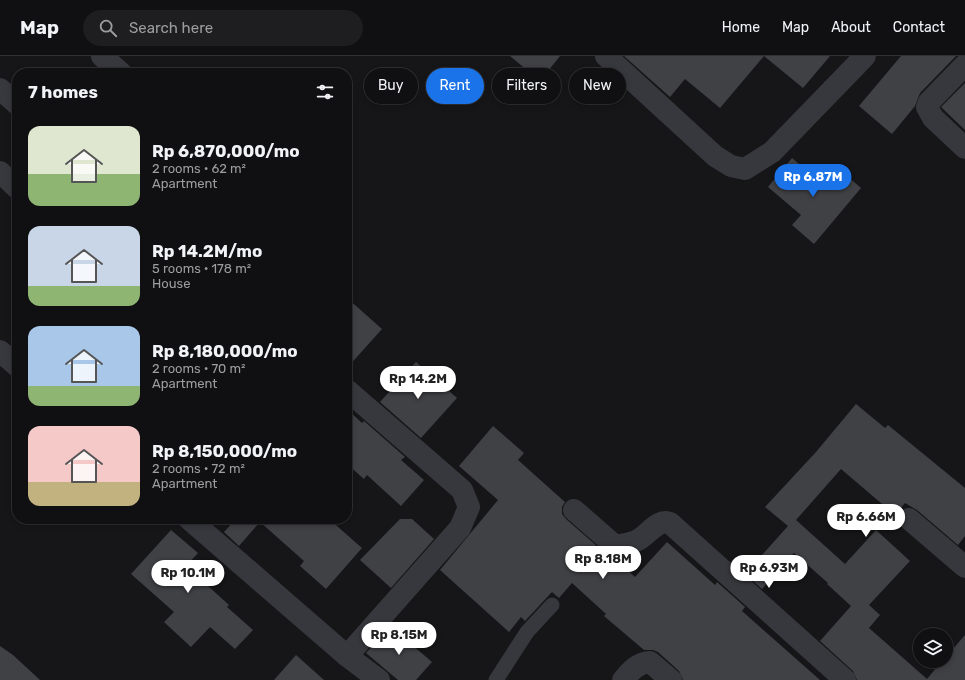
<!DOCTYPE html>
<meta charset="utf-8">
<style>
body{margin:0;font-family:Rubik,sans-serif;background:#1e1e20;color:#f1f3f6;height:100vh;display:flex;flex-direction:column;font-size:15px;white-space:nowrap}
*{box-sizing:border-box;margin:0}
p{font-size:13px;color:#9c9d9f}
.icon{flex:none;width:22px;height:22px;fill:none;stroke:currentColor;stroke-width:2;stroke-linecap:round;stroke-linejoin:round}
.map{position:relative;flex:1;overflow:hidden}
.side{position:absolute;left:12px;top:12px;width:340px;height:456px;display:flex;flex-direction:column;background:#101012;border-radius:16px;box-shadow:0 2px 6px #0003,0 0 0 1px #303032}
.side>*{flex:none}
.guide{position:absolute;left:364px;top:12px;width:380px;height:36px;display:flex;gap:8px}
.fabs{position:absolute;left:913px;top:572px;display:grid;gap:8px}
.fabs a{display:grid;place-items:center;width:40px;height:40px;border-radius:50%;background:#101012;box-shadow:0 2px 6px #0003,0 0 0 1px #303032;font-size:20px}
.price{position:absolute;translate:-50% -34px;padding:0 9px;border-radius:14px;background:#fff;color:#222;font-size:13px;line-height:26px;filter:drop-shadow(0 1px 2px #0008)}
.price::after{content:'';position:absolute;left:50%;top:24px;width:12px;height:9px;margin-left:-6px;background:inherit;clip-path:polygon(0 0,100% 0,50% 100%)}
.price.active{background:#1a73e8;color:#fff}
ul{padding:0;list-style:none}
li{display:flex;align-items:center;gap:12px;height:100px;padding:0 16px}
li span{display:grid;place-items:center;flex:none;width:112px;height:80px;border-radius:12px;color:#555}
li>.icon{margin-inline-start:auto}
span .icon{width:48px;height:48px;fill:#fffc;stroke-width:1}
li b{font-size:17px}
h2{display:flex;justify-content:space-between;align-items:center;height:48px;padding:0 16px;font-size:17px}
.pill{padding:0 14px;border-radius:18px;background:#101012;box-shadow:0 2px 6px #0003,0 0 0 1px #303032;font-size:14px;line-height:36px}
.pill.active{background:#1a73e8;color:#fff}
header{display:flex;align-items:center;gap:24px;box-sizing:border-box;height:56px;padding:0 20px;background:#101012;border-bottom:1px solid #303032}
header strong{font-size:19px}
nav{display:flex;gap:22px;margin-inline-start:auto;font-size:14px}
.search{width:280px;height:36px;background:#1e1e20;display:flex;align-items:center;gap:10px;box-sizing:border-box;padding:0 14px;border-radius:22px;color:#9c9d9f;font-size:15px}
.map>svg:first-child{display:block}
.building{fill:#404145}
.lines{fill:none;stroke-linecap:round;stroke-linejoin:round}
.lane{stroke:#37383d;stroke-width:15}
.street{stroke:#37383d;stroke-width:22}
</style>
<header>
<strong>Map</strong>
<div class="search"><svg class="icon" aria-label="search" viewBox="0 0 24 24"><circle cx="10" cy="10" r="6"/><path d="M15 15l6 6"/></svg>Search here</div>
<nav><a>Home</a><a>Map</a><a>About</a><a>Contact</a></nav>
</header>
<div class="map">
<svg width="965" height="624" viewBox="0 0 965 624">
<rect width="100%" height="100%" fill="#161618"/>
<!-- building -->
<g class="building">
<path d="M 510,0 L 560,0 L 540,25 Z"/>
<path d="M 624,0 L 764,0 L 720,52 L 685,23 L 670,41 Z"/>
<path d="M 764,0 L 830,0 L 803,32 Z"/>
<path d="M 901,0 L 956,0 L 920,37 L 915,50 L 892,78 L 859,50 Z"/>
<path d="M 965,27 L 965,74 L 941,51 Z"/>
<path d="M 792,102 L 825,130 L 839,113 L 861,132 L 814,188 L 792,169 L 801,159 L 768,131 Z"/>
<path d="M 347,242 L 382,273 L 347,312 Z"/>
<path d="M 416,306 L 457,342 L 421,382 L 380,346 Z"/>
<path d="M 856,348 L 885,372 L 888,369 L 965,432 L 965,480 L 958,489 L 917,454 L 905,447 L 895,459 L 841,413 L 796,464 L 845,508 L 876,474 L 910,505 L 869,549 L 880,559 L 869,572 L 927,623 L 942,605 L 946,605 L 946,601 L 965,579 L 965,624 L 857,624 L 853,615 L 820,585 L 851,550 L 827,528 L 828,527 L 794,497 L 762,533 L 745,518 L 788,470 L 765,451 L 816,396 Z"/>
<path d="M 347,353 L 362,367 L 364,365 L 405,401 L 401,404 L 424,424 L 401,450 L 367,419 L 364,423 L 347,408 Z"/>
<path d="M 493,370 L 524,397 L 518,404 L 565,446 L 562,451 L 562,458 L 566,463 L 606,498 L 613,501 L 635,521 L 667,486 L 715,529 L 717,526 L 745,551 L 742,555 L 820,624 L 683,624 L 679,615 L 658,596 L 653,594 L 644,594 L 604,560 L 606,558 L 572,527 L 559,542 L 552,536 L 525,565 L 521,561 L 509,576 L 440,514 L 498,444 L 459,410 Z"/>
<path d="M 236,463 L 329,463 L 362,492 L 326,533 L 300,510 L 304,505 L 260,466 L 239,490 L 224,476 Z"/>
<path d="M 400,463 L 412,463 L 434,483 L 391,532 L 360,504 Z"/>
<path d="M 171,474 L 198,497 L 186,510 L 229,549 L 227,551 L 253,574 L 235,593 L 210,571 L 191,591 L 164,566 L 174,556 L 131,518 Z"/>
<path d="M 390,570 L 432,606 L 416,624 L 398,624 L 366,597 Z"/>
<path d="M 0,590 L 13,599 L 40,624 L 0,624 Z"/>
<path d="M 296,599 L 324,624 L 274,624 Z"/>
</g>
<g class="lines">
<!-- lane -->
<path class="lane" d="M 496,624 L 527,576 L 552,549"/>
<!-- street -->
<g class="street">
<path d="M 102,0 L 121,17"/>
<path d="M 606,0 L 715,100 L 731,110 L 745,113 L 772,96 L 865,0"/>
<path d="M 965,9 L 929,46 L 927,51 L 933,62 L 965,92"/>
<path d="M 0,33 L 17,48"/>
<path d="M 0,116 L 17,132"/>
<path d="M 0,295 L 17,310"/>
<path d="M 347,334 L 462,434 L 469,451 L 460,472 L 347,600 L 379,624"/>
<path d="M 574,454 L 614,489 C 622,489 629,488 636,485 C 648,480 657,462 670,467 L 845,624"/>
<path d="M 189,463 L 347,600"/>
<path d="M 909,463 L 965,511"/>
<path d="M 623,624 C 631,615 637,607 650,606 L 671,624"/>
</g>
</g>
</svg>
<div class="fabs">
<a><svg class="icon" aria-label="layers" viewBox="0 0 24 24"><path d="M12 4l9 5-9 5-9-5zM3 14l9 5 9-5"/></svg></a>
</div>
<b class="price active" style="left:813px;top:142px">Rp 6.87M</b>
<b class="price" style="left:418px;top:344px">Rp 14.2M</b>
<b class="price" style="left:866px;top:482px">Rp 6.66M</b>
<b class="price" style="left:603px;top:524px">Rp 8.18M</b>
<b class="price" style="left:769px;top:533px">Rp 6.93M</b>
<b class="price" style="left:188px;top:538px">Rp 10.1M</b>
<b class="price" style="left:399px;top:600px">Rp 8.15M</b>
<div class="guide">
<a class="pill">Buy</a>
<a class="pill active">Rent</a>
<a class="pill">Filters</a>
<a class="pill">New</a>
</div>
<section class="side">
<h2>7 homes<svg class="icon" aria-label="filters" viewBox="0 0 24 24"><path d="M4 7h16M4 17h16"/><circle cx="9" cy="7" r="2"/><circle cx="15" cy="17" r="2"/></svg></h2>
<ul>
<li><span style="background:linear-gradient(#dfe7d0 60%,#8fb573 0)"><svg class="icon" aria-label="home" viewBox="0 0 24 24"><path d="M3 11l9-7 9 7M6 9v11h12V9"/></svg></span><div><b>Rp 6,870,000/mo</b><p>2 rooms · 62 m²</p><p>Apartment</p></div></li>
<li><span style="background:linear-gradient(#c9d6e8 75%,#8fb573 0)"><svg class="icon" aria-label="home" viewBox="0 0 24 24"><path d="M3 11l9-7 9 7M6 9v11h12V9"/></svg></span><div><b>Rp 14.2M/mo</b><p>5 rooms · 178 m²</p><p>House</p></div></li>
<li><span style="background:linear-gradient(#a9c7e8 75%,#8fb573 0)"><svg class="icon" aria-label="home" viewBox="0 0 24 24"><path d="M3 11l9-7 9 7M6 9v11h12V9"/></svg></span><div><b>Rp 8,180,000/mo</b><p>2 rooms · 70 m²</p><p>Apartment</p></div></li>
<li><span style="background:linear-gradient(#f6c9c9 70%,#c2b280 0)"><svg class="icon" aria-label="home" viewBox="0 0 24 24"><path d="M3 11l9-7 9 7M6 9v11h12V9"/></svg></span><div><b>Rp 8,150,000/mo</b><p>2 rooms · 72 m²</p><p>Apartment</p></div></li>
</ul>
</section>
</div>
